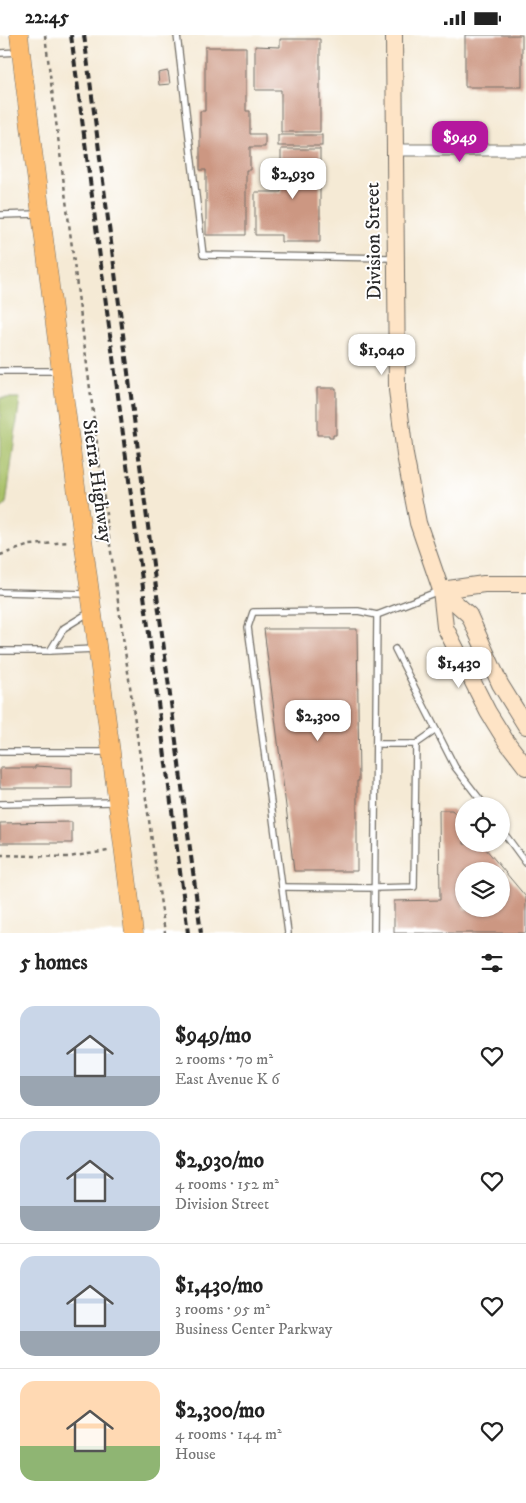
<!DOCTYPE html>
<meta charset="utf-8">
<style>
body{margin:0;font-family:"IM FELL DW Pica",serif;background:#f6f6f6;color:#222;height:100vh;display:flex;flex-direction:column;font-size:19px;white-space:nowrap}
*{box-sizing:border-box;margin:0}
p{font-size:16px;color:#767676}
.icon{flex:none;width:28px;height:28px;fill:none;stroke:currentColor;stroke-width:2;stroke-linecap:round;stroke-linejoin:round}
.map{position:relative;height:898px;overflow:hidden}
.side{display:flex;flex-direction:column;background:#fff;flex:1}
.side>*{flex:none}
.tools{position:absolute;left:455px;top:762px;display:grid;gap:10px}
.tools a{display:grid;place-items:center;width:55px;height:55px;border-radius:50%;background:#fff;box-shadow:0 1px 4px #0004;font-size:25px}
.price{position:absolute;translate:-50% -42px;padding:0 11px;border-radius:10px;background:#fff;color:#222;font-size:16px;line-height:32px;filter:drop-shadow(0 1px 2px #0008)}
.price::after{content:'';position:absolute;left:50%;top:30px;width:15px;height:11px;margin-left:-8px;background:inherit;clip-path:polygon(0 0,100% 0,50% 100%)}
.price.selected{background:#b5179e;color:#fff}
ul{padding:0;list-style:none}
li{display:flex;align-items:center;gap:15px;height:125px;padding:0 20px}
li+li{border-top:1px solid #e0e0e0}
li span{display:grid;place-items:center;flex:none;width:140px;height:100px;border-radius:15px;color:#555}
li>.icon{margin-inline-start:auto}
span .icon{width:60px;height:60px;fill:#fffc;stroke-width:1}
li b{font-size:21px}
h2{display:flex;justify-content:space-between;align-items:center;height:60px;padding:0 20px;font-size:21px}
.status{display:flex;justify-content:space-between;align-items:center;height:35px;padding:0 25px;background:#fff;direction:ltr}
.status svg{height:14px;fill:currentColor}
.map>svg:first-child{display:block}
.green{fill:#a7c066;stroke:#697648}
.building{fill:#cc9782;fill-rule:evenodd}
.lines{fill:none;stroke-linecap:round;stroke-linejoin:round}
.lane-casing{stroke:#726e66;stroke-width:8}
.street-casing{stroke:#726e66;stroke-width:13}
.secondary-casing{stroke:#726e66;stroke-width:18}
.primary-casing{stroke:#726e66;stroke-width:19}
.path{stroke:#726e66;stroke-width:2.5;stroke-dasharray:4 4;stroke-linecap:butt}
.lane{stroke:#fff;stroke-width:5.5}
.street{stroke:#fff;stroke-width:11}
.secondary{stroke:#fee4c6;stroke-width:16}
.primary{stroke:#fdbc70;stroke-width:18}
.rail{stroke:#2b2b2b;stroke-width:4;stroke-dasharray:8 4;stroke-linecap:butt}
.labels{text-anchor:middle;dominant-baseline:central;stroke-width:4;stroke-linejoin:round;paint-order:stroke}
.street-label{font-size:20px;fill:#2b2b2b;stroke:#fff}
</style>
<div class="status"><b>22:45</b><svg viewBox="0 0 49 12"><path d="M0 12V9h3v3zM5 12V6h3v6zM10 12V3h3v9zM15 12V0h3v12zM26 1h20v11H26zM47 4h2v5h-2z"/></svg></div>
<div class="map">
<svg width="526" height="898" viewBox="0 0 526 898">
<rect width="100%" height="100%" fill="#fff"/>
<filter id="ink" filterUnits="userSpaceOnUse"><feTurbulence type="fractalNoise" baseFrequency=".02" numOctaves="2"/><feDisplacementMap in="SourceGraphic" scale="10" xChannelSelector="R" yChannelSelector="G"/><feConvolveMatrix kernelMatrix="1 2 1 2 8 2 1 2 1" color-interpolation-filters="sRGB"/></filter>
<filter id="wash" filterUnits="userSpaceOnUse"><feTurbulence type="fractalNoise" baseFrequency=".0096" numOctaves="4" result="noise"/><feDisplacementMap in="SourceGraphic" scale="20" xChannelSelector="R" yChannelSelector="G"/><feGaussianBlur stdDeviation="1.12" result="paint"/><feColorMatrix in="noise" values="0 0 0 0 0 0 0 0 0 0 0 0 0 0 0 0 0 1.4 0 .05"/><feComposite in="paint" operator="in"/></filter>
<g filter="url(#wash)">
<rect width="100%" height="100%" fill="#f5ead5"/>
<!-- green -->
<path class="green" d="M 0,363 L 20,363 L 6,470 L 0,474 Z"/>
<g id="blocks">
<!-- building -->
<g class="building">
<rect x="465" y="0" width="57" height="52"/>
<path d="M 280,4 L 320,4 L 320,97 L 281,97 L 281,55 L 255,55 L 255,11 L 280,12 Z"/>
<path d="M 205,12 L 246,12 L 246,76 L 250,76 L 250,99 L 265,99 L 265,112 L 250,112 L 250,135 L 246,135 L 246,200 L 206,200 L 206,135 L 200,135 L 200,76 L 205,76 Z"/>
<path d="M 168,36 L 170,49 L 159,50 L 158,38 Z"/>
<rect x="278" y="100" width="44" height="11"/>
<path d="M 281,114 L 320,114 L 320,207 L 281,207 L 281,200 L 255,200 L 255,157 L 281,157 Z"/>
<path d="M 317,353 L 336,353 L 336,400 L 333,400 L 333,403 L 329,403 L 329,400 L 317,400 Z"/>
<path d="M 264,594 L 357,594 L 359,746 L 357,746 L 357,836 L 294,836 Z"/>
<path d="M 35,731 L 72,733 L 72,753 L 0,753 L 0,733 L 35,733 Z"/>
<path d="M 439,775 L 452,775 L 464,789 L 464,809 L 480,809 L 484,814 L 485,813 L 526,862 L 526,898 L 394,898 L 394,866 L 440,865 ZM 464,836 L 501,836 L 501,874 L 464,874 Z"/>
<path d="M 72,787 L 72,808 L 0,808 L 0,788 Z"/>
</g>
</g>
</g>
<g filter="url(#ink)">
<use href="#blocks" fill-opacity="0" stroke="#726e66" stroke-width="1"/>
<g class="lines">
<defs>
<g id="lane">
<path d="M 177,0 L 203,220 L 394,223"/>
<path d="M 0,18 L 19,17"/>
<path d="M 0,180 L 38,179"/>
<path d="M 0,336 L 58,336"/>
<path d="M 0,557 L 89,559"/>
<path d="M 395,614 L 455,732 L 485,771"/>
<path d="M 0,616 L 50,616 L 64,593 L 90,577"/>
<path d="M 50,616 L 95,614"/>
<path d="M 376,709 L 416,709 L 436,695"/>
<path d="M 0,717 L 108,717"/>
<path d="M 0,769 L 115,767"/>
<path d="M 501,794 L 526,828"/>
<path d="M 282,852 L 374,853 L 414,852 L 416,709"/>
<path d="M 288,898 L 248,592 L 253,577 L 358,576 L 377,580 L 439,556"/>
<path d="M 374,898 L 377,580"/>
</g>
<path id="street" d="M 394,115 L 526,115"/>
<g id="secondary">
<path d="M 394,0 L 397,355 L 405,420 L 418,488 L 441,555 L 445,592 L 488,677 L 506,706 L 526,732"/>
<path d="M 441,555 L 469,580 L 500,649 L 526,691"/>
<path d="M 441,555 L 484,549 L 526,549"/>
</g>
<path id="primary" d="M 19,0 C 54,300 97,599 134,898"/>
</defs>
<!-- lane casing -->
<use href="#lane" class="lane-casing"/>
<!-- street casing -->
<use href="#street" class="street-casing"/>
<!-- secondary casing -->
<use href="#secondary" class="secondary-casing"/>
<!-- primary casing -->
<use href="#primary" class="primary-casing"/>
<!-- path -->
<g class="path">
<path d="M 45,0 L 109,503 L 165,898"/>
<path d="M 97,504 L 109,503"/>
<path d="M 0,520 L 30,510 L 69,507"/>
<path d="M 0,820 L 68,822 L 108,816"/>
</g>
<!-- lane -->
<use href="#lane" class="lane"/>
<!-- street -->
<use href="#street" class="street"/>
<!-- secondary -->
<use href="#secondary" class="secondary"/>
<!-- primary -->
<use href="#primary" class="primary"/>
<!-- rail -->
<g class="rail">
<path d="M 71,0 L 188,898"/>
<path d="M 84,0 L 201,898"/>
</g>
</g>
</g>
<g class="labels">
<!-- street labels -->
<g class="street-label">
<text transform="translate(374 206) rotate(-91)">Division Street</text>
<text transform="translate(97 446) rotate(82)">Sierra Highway</text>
</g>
</g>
</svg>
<div class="tools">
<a><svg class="icon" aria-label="locate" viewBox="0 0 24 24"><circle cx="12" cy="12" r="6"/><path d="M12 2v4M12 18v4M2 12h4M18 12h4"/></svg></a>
<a><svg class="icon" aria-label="layers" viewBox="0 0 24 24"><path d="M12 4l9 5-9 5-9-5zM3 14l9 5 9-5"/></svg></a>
</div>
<b class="price selected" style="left:460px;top:128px">$949</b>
<b class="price" style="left:293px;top:165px">$2,930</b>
<b class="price" style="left:382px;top:341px">$1,040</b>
<b class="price" style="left:459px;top:654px">$1,430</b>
<b class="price" style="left:318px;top:707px">$2,300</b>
</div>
<section class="side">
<h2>5 homes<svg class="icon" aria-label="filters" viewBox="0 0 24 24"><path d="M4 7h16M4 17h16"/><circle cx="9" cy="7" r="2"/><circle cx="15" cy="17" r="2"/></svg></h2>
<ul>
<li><span style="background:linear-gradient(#c9d6e8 70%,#9aa5b1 0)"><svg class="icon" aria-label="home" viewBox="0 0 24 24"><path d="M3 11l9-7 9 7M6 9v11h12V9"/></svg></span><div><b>$949/mo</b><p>2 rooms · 70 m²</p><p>East Avenue K 6</p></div><svg class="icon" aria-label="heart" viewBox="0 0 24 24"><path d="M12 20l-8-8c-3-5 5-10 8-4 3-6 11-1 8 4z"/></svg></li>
<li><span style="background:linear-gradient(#c9d6e8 75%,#9aa5b1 0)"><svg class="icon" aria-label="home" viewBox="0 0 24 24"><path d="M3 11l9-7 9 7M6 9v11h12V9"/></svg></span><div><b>$2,930/mo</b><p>4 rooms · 152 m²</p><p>Division Street</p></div><svg class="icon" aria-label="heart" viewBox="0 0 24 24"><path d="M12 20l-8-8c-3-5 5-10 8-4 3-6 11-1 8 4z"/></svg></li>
<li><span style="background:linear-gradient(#c9d6e8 75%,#9aa5b1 0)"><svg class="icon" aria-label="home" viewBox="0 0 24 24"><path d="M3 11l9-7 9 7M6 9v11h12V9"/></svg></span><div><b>$1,430/mo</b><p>3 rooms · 95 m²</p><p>Business Center Parkway</p></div><svg class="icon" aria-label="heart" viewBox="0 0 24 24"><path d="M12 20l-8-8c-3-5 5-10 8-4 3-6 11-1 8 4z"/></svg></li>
<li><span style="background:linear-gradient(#ffd9b3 65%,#8fb573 0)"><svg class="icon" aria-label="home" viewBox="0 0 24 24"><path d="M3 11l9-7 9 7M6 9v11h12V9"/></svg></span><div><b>$2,300/mo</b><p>4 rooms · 144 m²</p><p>House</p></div><svg class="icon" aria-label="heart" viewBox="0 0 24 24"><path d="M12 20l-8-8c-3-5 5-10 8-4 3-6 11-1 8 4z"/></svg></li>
</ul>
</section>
